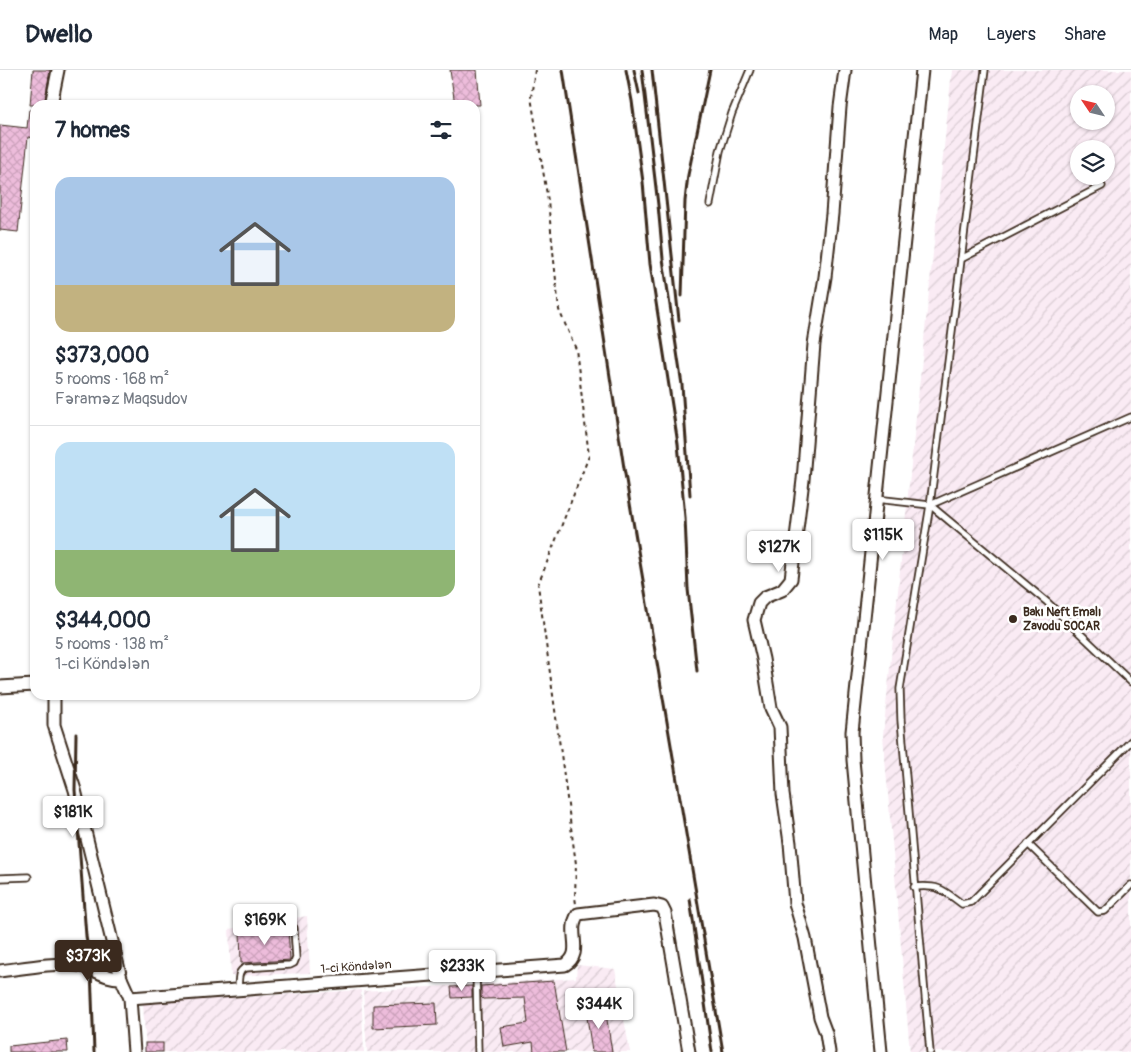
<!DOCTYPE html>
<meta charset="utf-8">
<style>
body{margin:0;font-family:Pangolin,sans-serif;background:#f6f6f7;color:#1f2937;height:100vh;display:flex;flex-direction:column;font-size:19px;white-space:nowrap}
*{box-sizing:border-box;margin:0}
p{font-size:16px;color:#747a83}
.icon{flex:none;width:28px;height:28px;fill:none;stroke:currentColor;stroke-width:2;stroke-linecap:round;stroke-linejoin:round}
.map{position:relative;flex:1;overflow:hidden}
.side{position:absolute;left:30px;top:30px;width:450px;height:600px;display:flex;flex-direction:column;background:#fff;border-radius:15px;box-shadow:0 1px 4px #0004}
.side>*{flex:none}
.needle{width:32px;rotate:305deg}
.buttons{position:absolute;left:1070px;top:15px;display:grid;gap:10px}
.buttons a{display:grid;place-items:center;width:45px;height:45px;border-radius:50%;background:#fff;box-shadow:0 1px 4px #0004;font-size:25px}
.price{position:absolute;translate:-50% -42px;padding:0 11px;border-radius:5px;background:#fff;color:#222;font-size:16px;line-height:32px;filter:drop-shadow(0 1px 2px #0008)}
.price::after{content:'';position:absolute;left:50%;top:30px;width:15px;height:11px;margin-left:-8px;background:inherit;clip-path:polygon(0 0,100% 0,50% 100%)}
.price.current{background:#3b2a1e;color:#fff}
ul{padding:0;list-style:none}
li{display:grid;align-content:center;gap:10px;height:265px;padding:0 25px}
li+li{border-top:1px solid #e0e1e3}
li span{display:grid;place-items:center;height:155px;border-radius:15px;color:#555}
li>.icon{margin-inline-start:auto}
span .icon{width:90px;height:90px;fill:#fffc;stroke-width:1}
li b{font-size:21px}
h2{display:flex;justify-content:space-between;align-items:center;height:60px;padding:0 25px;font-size:21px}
header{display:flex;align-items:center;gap:30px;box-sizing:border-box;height:70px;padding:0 25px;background:#fff;border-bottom:1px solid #e0e1e3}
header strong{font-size:24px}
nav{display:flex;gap:28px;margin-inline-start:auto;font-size:18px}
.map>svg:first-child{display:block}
.industrial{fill:url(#industrial-furrows);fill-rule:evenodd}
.building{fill:url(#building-cross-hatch);stroke:#3b2a1e}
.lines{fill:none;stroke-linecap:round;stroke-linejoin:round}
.service-casing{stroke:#3b2a1e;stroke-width:9}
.minor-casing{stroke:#3b2a1e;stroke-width:15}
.path{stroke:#3b2a1e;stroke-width:2;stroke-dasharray:4 4;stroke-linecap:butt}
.service{stroke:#fff;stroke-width:5.5}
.minor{stroke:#fff;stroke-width:11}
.rail{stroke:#3b2a1e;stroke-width:3}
.poi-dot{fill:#3b2a1e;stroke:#fff;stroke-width:2}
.labels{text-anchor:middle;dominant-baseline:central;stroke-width:5;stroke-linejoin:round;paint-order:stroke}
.poi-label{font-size:12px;font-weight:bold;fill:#3b2a1e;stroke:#fff;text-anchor:start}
.street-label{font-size:12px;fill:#3b2a1e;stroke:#fff}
</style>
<header>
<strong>Dwello</strong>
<nav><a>Map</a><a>Layers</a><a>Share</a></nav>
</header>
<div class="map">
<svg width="1131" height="982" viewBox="0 0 1131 982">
<defs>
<pattern id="industrial-furrows" width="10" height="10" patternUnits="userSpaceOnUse" patternTransform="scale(1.25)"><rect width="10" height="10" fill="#faebf4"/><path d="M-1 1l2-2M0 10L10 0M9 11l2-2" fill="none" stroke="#d7cad1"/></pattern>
<pattern id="building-cross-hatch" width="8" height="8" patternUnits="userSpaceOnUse" patternTransform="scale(1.25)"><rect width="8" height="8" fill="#edbcdb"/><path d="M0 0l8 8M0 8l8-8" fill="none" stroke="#cca2bc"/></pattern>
</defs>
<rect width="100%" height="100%" fill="#fff"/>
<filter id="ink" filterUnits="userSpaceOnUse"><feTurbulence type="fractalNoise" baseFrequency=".02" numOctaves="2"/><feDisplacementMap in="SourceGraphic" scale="10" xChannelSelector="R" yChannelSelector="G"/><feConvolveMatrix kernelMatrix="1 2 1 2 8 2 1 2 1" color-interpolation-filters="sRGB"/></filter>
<g filter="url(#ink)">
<!-- industrial -->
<g class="industrial">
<path d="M 952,0 L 1131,0 L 1131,982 L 910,982 L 883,665 ZM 1079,24 L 1106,24 L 1106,51 L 1079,51 ZM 1079,79 L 1106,79 L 1106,106 L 1079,106 Z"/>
<path d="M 307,846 L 310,903 L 231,906 L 229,859 Z"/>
<path d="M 577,895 L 615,899 L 630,982 L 367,982 L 363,921 L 576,908 Z"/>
<path d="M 361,920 L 364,982 L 146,982 L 143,933 Z"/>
</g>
<!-- building -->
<g class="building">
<path d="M 33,0 L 50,0 L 44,35 L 30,35 Z"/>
<path d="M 450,0 L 477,0 L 480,35 L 455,35 Z"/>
<path d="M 29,40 L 35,40 L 35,68 L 28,67 L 18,162 L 0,160 L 0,55 L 27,58 Z"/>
<path d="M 288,859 L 290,890 L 241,893 L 240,861 Z"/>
<path d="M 554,911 L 566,982 L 534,982 L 533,972 L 504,977 L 501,957 L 528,953 L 525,928 L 483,929 L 481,927 L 481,916 Z"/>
<path d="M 472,916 L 472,927 L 452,928 L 451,917 Z"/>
<path d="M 436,933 L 437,955 L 373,958 L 373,935 Z"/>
<path d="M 605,937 L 612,982 L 592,982 L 586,940 Z"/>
<path d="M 67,970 L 68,982 L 9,982 L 9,976 Z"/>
<rect x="145" y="973" width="18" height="9"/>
</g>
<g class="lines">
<defs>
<g id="service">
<path d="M 710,134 L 720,81 L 732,43 L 750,0"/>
<path d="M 961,189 L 1102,116"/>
<path d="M 876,429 L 930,435 L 1131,347"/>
<path d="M 930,435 L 1047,532 L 1131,612"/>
<path d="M 1028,774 L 1098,842 L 1105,841 L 1131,815"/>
<path d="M 0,808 L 28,807"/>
<path d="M 914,817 C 940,815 942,819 962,834 L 971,832 L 1131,671"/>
<path d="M 476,902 L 478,982"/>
<path d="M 238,919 C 239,911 237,901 245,898 L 290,895 L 294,893 L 296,888 L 294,858"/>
<path d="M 930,982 L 901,650 L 900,619 L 930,435 L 985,0"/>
</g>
<g id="minor">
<path d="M 51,35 L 58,0"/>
<path d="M 0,617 L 35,615"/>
<path d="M 54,625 L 54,655 L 75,720 L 121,908"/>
<path d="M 0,901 C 24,898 54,892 77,895 C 93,897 105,909 121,908 L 130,928 L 134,982"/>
<path d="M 130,928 L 565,895 C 585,882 566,863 578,844 L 654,835 L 662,837 L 665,843 L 689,982"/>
<path d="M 829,982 L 826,963 L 820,947 L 805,868 L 795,833 L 790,773 L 783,724 L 780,657 L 771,638 L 763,589 L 754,550 L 759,533 L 765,527 L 782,520 L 791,509 L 803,410 L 814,274 L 825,207 L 832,144 L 840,37 L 845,0"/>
<path d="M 881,982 L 853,690 L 852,662 L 922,0"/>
</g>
</defs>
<!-- service casing -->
<use href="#service" class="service-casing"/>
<!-- minor casing -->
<use href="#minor" class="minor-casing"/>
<!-- path -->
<path class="path" d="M 535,0 L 531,27 L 548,131 L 559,240 L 576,279 L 589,386 L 538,515 L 576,794 L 575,827 L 576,834"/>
<!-- service -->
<use href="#service" class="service"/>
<!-- minor -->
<use href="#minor" class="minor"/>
<!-- rail -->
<g class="rail">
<path d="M 563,0 L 624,398 L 723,982"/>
<path d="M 626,0 L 632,31 L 643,112 L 650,194 L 678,374 L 685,447 L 688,519 L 697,601"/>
<path d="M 634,0 L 639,23"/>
<path d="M 642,0 L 658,135 L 663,189 L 682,315 L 690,425"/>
<path d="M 652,0 L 679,250"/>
<path d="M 682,226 L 685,131 L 688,105 L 710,0"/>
<path d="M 76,664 L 75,720 L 86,866 L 91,899 L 94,982"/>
<path d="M 690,829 L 712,982"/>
</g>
</g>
</g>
<!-- markers -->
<circle class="poi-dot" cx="1013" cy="549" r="5"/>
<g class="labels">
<!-- poi labels -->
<g class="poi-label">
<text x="1023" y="542">Bakı Neft Emalı<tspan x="1023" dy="14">Zavodu SOCAR</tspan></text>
</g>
<!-- street labels -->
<g class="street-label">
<text transform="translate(356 897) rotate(-4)">1-ci Köndələn</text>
</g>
</g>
</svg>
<div class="buttons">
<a><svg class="needle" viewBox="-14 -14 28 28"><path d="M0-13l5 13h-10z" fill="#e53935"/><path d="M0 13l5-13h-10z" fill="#747a83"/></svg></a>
<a><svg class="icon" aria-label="layers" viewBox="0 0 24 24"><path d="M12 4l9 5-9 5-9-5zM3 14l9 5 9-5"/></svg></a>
</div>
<b class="price" style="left:883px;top:491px">$115K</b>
<b class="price" style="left:779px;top:503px">$127K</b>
<b class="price" style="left:73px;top:768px">$181K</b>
<b class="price" style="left:265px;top:876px">$169K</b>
<b class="price current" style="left:88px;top:912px">$373K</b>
<b class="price" style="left:462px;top:922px">$233K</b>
<b class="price" style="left:599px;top:960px">$344K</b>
<section class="side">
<h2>7 homes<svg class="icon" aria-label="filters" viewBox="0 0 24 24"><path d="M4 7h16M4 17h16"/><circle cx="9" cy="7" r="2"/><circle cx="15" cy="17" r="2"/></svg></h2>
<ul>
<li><span style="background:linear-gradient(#a9c7e8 70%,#c2b280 0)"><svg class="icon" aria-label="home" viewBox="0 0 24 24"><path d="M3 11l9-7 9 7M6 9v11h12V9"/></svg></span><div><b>$373,000</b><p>5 rooms · 168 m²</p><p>Fəraməz Maqsudov</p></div></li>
<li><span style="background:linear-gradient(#bfe0f5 70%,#8fb573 0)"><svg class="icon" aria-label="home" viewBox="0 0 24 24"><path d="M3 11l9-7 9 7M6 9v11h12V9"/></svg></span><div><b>$344,000</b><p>5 rooms · 138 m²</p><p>1-ci Köndələn</p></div></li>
</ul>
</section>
</div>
